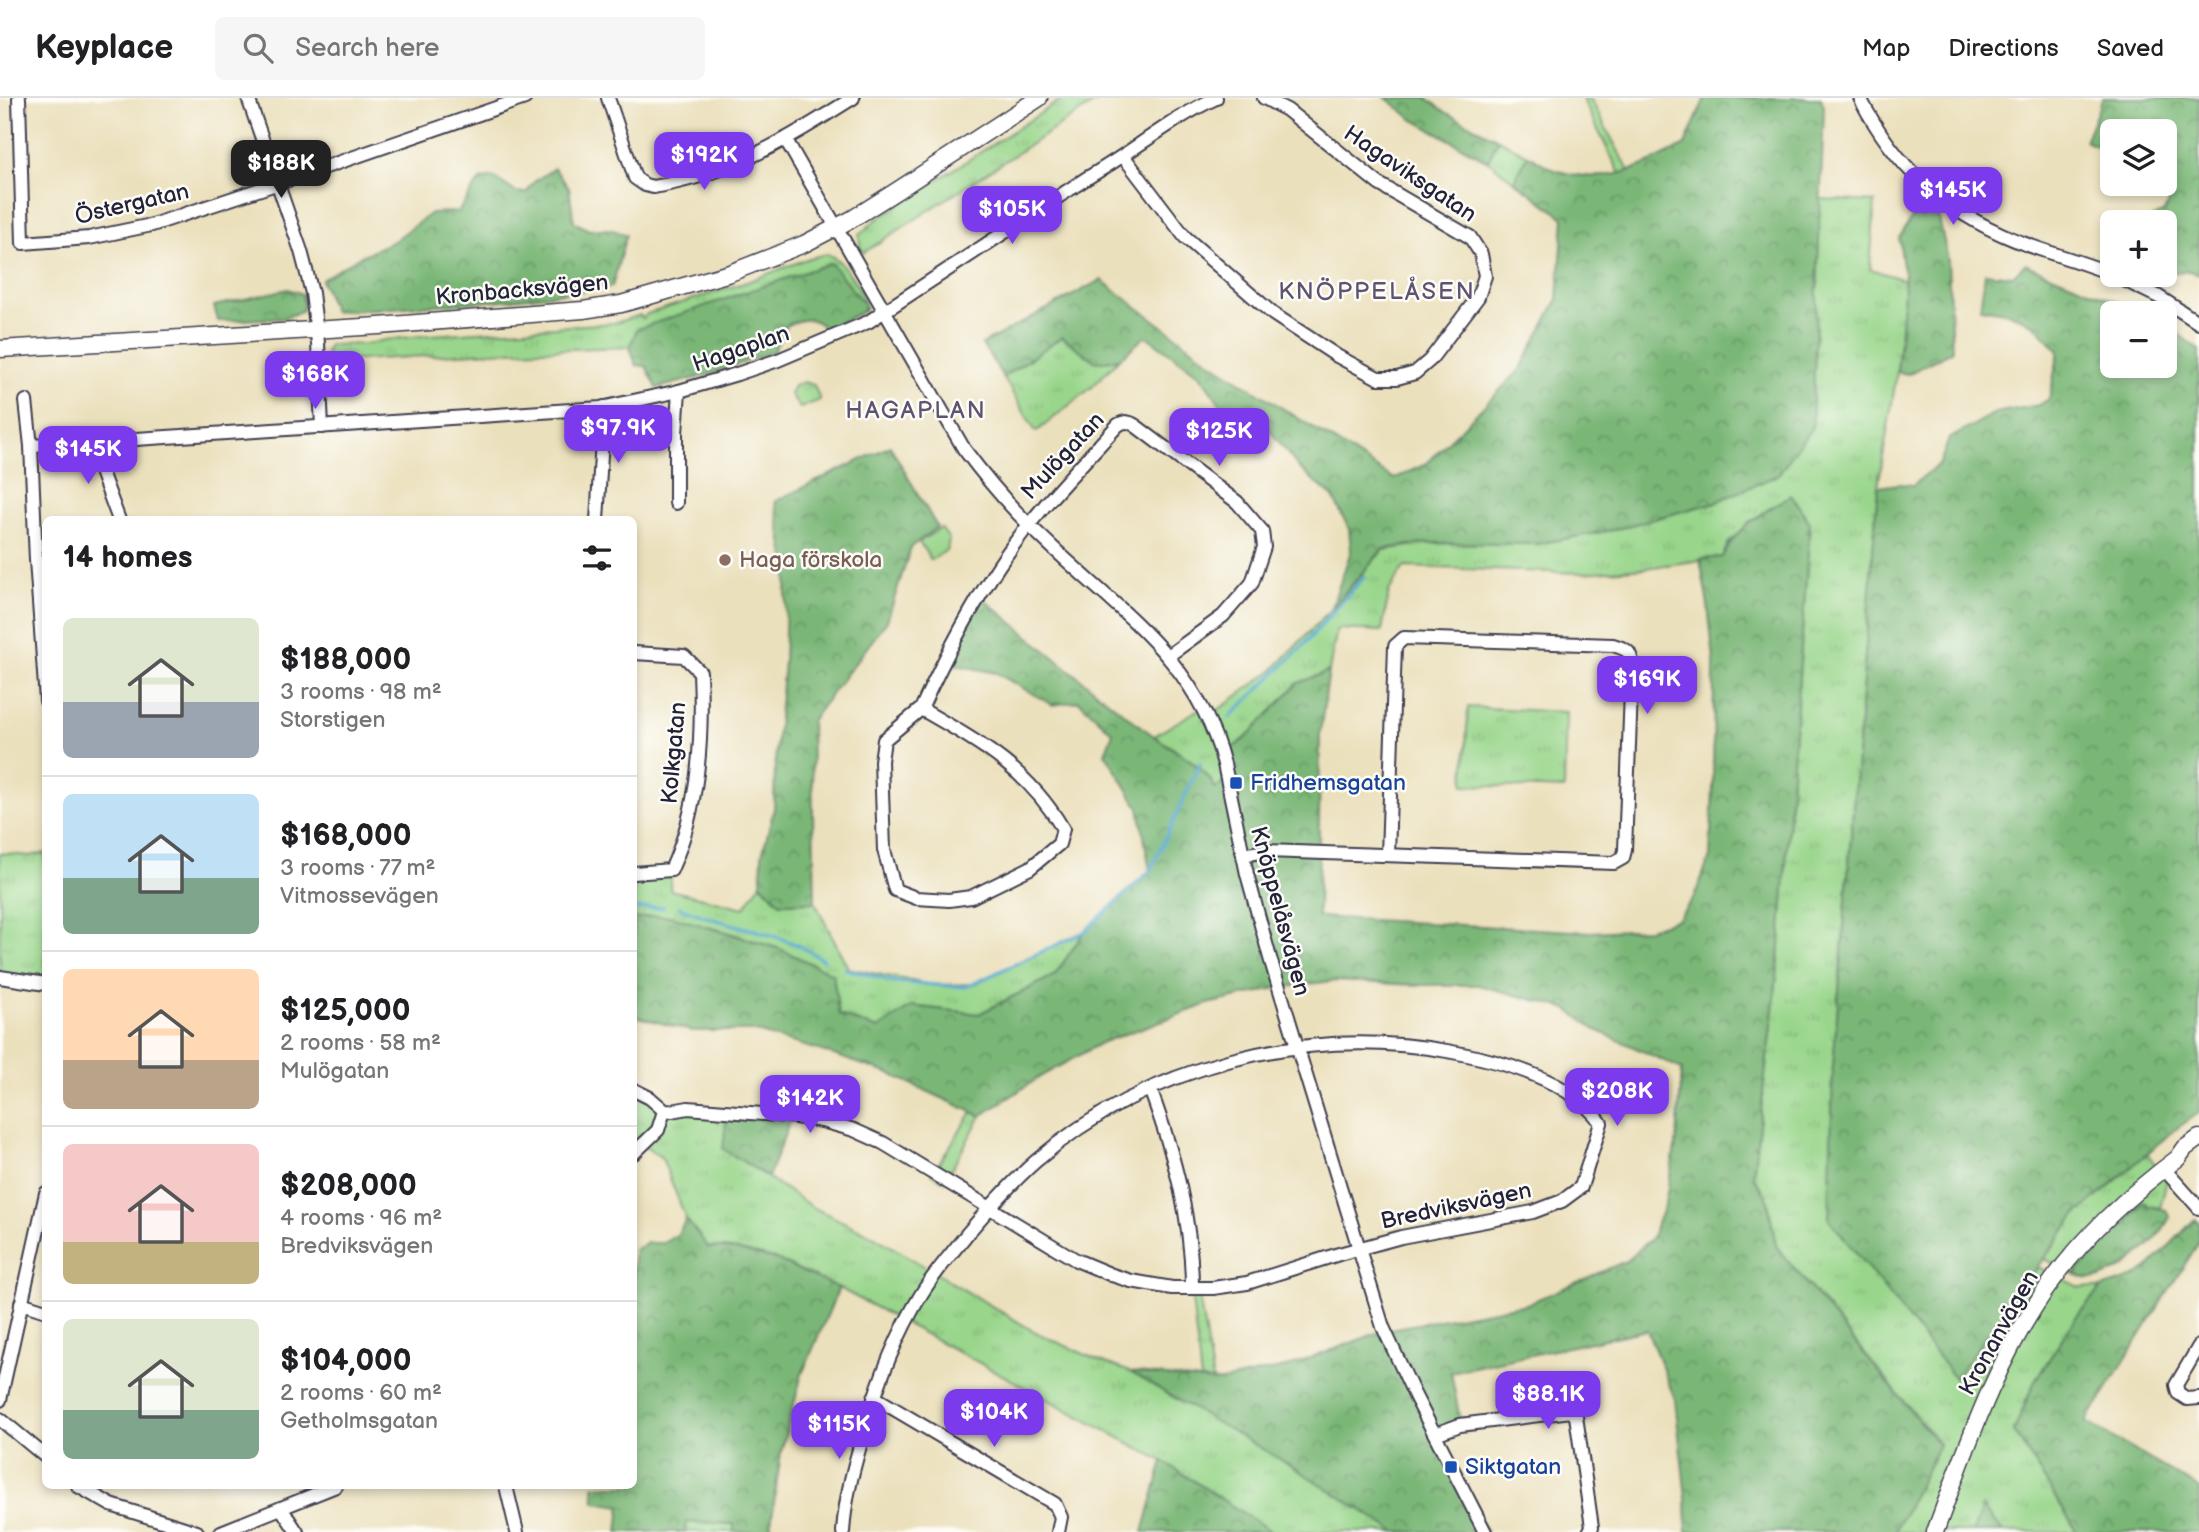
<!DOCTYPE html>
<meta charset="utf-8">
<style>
body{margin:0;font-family:"Balsamiq Sans",sans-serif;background:#f6f6f6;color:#202124;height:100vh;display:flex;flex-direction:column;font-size:26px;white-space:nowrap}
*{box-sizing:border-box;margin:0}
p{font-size:23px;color:#757577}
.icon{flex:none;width:38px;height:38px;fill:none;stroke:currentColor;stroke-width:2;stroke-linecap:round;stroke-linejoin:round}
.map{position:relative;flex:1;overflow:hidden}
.details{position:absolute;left:42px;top:418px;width:595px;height:973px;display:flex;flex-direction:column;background:#fff;border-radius:10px;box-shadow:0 4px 10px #0003}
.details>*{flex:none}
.tools{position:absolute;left:2100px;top:21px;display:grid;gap:14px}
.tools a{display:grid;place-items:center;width:77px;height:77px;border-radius:10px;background:#fff;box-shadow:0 4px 10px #0003;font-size:35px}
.price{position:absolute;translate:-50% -60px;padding:0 16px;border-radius:14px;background:#7c3aed;color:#fff;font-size:23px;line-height:46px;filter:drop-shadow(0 2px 4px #0008)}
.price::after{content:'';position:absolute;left:50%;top:42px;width:21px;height:16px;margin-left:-10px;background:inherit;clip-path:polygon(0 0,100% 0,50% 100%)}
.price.on{background:#222;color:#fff}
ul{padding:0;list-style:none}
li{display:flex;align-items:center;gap:21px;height:175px;padding:0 21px}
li+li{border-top:2px solid #e0e0e0}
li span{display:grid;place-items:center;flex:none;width:196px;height:140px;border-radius:10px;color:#555}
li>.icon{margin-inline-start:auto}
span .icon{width:84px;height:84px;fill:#fffc;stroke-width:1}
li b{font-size:30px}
h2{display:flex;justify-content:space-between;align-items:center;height:84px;padding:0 21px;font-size:30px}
header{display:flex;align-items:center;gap:42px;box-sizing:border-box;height:98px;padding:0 35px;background:#fff;border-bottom:2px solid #e0e0e0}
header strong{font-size:33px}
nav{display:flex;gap:38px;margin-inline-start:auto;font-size:24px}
.search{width:490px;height:63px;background:#f6f6f6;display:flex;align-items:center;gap:18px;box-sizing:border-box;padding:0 24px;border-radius:10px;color:#757577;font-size:26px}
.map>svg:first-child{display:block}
.grass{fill:url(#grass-tufts);stroke:#5e7c63;stroke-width:2}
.forest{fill:url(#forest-crowns);stroke:#4e6c59;stroke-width:2}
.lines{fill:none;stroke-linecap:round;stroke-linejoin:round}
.stream{stroke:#55a8d0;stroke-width:3.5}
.minor-casing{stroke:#403e4e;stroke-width:16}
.tertiary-casing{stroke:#403e4e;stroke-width:19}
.minor{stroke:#fff;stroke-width:12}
.tertiary{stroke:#fff;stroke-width:16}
.education-dot{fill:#8d6e63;stroke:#fdfcf7;stroke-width:2.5}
.transit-dot{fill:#1a4fb4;stroke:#fdfcf7;stroke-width:2.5}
.labels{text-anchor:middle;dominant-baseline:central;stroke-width:5;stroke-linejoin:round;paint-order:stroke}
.street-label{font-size:23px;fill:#22223b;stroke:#fdfcf7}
.education-label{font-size:23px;fill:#785e54;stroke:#fdfcf7;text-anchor:start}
.transit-label{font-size:23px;fill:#164399;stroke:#fdfcf7;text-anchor:start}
.neighbourhood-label{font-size:24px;letter-spacing:2px;fill:#5f5372;stroke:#fdfcf7}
</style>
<header>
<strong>Keyplace</strong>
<div class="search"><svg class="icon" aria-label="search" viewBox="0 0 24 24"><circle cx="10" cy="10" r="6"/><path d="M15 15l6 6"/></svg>Search here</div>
<nav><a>Map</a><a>Directions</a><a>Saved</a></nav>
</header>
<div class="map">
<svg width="2199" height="1434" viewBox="0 0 2199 1434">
<defs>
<pattern id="grass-tufts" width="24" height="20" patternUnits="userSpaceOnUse" patternTransform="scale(1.75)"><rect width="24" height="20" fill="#99d68b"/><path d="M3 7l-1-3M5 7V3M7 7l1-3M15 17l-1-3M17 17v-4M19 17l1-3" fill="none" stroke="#84b779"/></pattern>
<pattern id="forest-crowns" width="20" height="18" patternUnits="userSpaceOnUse" patternTransform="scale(1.75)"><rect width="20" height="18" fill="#7ab777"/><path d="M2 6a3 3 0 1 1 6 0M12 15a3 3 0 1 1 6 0" fill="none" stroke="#649463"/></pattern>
</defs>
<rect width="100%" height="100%" fill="#fdfcf7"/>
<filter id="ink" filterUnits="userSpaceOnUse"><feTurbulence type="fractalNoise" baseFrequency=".0143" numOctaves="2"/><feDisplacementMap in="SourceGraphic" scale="14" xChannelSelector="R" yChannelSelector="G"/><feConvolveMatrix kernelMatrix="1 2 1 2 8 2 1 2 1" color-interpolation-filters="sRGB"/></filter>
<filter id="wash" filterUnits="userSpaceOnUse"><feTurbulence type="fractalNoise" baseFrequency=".00686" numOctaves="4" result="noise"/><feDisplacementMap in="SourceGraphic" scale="28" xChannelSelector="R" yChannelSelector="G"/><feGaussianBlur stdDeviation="1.57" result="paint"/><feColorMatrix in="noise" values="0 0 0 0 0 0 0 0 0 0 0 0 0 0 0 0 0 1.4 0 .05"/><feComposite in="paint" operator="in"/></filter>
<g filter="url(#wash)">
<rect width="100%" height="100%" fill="#ebe0bc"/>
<!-- grass -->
<g class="grass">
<path d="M 1064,0 L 1102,0 L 863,155 L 860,148 L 859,137 L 877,121 Z"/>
<path d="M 1582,0 L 1590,0 L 1629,73 L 1620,76 Z"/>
<path d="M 1498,41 L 1528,57 L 1514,83 L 1488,63 Z"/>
<path d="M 1820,101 L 1875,104 L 1870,171 L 1905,182 L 1897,274 L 1878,389 L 1833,970 L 1955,1279 L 2038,1169 L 2079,1189 L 2101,1190 L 2076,1219 L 2034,1285 L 2014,1333 L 2077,1434 L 2003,1434 L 1982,1410 L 1973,1434 L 1895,1434 L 1939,1346 L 1776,1148 L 1767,1099 L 1753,1078 L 1779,861 L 1810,425 L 1791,397 L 1769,411 L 1729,444 L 1722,459 L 1646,470 L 1583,475 L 1404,469 L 1389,493 L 1382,533 L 1337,531 L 1329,573 L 1298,586 L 1246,640 L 1220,659 L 1225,685 L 1215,690 C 1206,669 1172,650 1154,638 L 1201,610 L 1207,620 L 1273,572 L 1331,511 L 1383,452 L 1430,445 L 1536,446 L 1613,432 L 1716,404 L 1812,329 Z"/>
<path d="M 827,156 C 844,162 862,192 866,209 L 864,213 L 864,206 L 637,231 L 630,249 L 509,253 L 327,264 L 326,253 L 329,247 L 368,246 L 384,242 L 431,237 L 615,225 L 640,217 L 643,220 L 647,216 L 747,184 L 809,160 Z"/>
<path d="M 1062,238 L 1096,264 L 1119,261 L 1092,289 L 1036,334 L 1003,279 Z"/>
<path d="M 804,284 L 814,287 L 820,302 L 800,310 L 790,296 L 794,288 Z"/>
<path d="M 941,430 L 949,441 L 947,452 L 931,462 L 919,444 Z"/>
<path d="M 1468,609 L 1566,614 L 1564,691 L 1464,687 Z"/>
<path d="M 0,755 L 29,758 L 45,755 L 45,886 L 0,879 Z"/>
<path d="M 671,772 L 670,792 L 744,810 L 761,785 L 780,805 L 815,804 L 848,870 L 932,887 L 973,886 L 1084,834 L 1055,877 L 979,916 L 912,908 L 878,931 L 839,917 L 780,851 L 721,832 L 653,818 L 634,821 L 634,776 Z"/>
<path d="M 634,992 L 663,1013 L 727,1015 L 724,1051 L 814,1110 L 873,1138 L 1037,1235 L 1095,1261 L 1130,1274 L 1290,1367 L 1396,1434 L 1272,1434 L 1163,1363 L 839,1190 L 774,1161 L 732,1151 L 708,1149 L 686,1121 L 662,1060 L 634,1042 Z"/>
<path d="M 972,1014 L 981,1018 L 945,1083 L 932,1076 Z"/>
<path d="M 2147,1055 L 2167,1082 L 2160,1110 L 2149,1108 L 2142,1103 L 2124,1128 L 2107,1141 L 2075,1176 L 2044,1161 L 2076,1117 Z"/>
<path d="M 1191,1192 L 1198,1192 L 1213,1283 L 1201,1282 Z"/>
<path d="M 686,1424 L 735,1426 L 734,1434 L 685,1434 Z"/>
</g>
<!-- forest -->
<g class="forest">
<path d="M 1386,0 L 1427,0 L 1447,15 L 1498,41 L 1488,63 L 1412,21 Z"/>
<path d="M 1705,0 L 1821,0 L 1824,9 L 1812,329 L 1778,377 L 1716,404 L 1613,432 L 1536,446 L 1430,445 L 1383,451 L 1331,511 L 1351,453 L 1349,431 L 1333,399 L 1299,370 L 1267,329 L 1223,310 L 1200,277 L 1146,238 L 1119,261 L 1096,264 L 1062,239 L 1003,279 L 982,246 L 1101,182 L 1213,266 L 1394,381 L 1426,366 L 1520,272 L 1558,201 L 1564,120 L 1514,83 L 1528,57 C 1538,62 1548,70 1558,73 C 1610,88 1640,70 1685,47 Z"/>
<path d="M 2103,0 L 2199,0 L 2199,177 L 2190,173 L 2165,175 L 2165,124 L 2145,124 L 2164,114 L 2172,95 L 2163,86 L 2165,86 L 2165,33 L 2112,33 L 2112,55 L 2085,43 Z"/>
<path d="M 554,70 L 569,90 L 574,124 L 589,132 L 610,131 L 626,137 L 612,189 L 505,202 L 334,214 L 321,182 L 359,159 L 394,143 L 431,115 L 458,114 L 480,82 L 493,79 L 516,94 L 526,95 L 534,84 Z"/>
<path d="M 1920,107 L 1939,120 L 1948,162 L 1952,253 L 1908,276 L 1897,274 L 1905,182 L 1899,140 Z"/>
<path d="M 831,165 L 864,206 L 864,213 L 826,231 C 811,217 804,221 787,227 L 773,254 L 708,277 L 657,290 L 646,268 L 636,267 L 630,249 L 637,231 Z"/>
<path d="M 2025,166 L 2145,215 L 2112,215 L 2112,268 L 2165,268 L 2165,226 L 2199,252 L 2199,1015 L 2173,1033 L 2076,1117 L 1955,1280 L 1829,1121 L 1833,970 L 1878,389 L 1898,386 L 1913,387 L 1940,365 L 1949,341 L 1995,315 L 2039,307 L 2049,301 L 2059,253 L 2035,227 L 2010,215 L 1980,210 L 1985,175 L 2013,178 Z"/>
<path d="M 288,191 L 302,196 L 304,207 L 302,213 L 284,220 L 218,223 L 214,208 Z"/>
<path d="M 890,348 L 937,429 L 911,449 L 887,523 L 811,623 L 815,804 L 780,805 L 761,785 L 762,757 L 774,711 L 775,664 L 784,563 L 787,470 L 775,403 Z"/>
<path d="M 1791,397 L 1810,425 L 1779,861 L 1753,1078 L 1767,1099 L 1776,1148 L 1939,1347 L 1895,1434 L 1687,1434 L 1686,1401 L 1675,1301 L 1647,1232 L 1451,1274 L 1460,1322 L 1434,1335 L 1486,1434 L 1396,1434 L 1290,1367 L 1130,1274 L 1218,1284 L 1290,1268 L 1385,1232 L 1527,1206 L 1626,1163 L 1651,1141 L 1665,1105 L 1677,1039 L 1682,971 L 1596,932 L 1565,910 L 1478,887 L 1417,887 L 1333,883 L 1277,890 L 1208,906 L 1103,944 L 1040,979 L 981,1018 L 890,976 L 822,953 L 753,933 L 692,933 L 634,918 L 634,821 L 653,818 L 671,818 L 780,851 L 833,876 L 839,917 L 878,931 L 912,908 L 979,916 L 1055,877 L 1084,834 L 1150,773 L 1139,710 L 1105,655 L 1113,635 L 1079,603 L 1053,607 L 996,575 L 943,564 L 981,499 C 1038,545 1094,595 1154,638 C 1173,653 1205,666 1215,690 L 1225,684 L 1220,659 L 1246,640 L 1298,585 L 1329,573 L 1320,635 L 1318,819 L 1590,834 L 1649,831 L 1678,821 L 1694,799 L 1710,759 L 1713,690 L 1714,562 L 1708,508 L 1700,461 L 1722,459 C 1737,428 1763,415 1791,397 Z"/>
<path d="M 727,1015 L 792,1018 L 768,1079 L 723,1051 Z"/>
<path d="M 2143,1103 L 2149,1108 L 2166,1112 L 2170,1119 C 2158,1143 2120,1180 2090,1181 C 2086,1181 2079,1178 2075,1176 L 2107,1141 L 2124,1128 Z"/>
<path d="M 686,1121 L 708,1149 L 732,1151 L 774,1161 L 839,1190 L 802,1276 L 781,1354 L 770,1434 L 734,1434 L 734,1426 L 686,1424 L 685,1434 L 618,1434 L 621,1408 L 595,1404 L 594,1388 L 634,1388 L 634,1152 L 646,1145 L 663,1145 L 678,1136 Z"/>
<path d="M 2195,1121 L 2199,1125 L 2199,1144 L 2086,1324 L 2199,1390 L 2199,1434 L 2077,1434 L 2014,1333 L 2034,1285 L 2076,1219 L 2101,1190 L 2135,1179 L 2148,1170 Z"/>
<path d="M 1163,1363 L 1272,1434 L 1143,1434 Z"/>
<path d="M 1982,1409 L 2003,1434 L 1973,1434 Z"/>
</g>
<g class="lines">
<!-- stream -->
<g class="stream">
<path d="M 1230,619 L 1299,552 L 1364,479"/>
<path d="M 679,809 C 726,830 781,831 823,862"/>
<path d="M 634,811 L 663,809"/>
<path d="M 846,871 L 895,884 L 966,889 L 1084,834 L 1150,773 L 1200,666"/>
</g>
</g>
</g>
<g filter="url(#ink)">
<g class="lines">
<defs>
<g id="minor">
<path d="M 19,0 L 23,145 L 89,140 L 152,127 L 294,80 L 525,0"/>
<path d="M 248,0 L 301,153 L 312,195 L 318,245 L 322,329"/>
<path d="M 608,0 L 635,80 L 645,87 L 653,89 C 732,76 786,42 853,0"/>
<path d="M 1860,0 C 1895,69 1944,113 2015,142 C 2047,155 2080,163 2112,176"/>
<path d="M 786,42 L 964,351 C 990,386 1018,418 1050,447 C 1123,516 1197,563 1224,666 L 1247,776 L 1270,860 L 1383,1229 L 1415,1298 L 1485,1434"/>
<path d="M 1124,59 L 1185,139 L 1273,216 L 1337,258 L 1378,280 L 1397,280 L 1415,275 L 1430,262 L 1478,199 L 1485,178 L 1481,156 L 1470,139 L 1379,86 L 1287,12 L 1264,0"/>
<path d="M 2114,177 L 2159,199 L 2199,225"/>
<path d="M 26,303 L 31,348 L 36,462 L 46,603"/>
<path d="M 90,344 L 119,422"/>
<path d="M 31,348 L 601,310 L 679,293 L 737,276 L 778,262 L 868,224 L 1087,80 C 1131,55 1171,21 1216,0"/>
<path d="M 676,405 L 676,335 L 679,293"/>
<path d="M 597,422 L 604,309"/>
<path d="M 634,555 L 684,558 L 700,574 C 703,641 699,710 671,772 L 634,775"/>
<path d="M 921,611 L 884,642 L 881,663 L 884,752 L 895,792 L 916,800 L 949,802 L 971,799 L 1030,770 L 1059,746 L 1063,731 C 1028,671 980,645 921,611 C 944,561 969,512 1000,466 C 1034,415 1077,372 1118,327 C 1125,323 1129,323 1136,328 L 1237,404 L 1262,433 L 1264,449 L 1252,485 L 1223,518 L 1168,558"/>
<path d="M 1243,757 L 1266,753 L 1614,765 L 1623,760 L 1625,752 L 1632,567 C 1631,552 1626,551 1613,547 L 1404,540 L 1395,548 L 1388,757"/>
<path d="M 0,879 L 46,886"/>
<path d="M 1150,991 C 1174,1056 1192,1121 1192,1190"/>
<path d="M 634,992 L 650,1000 L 666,1014 L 688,1010 L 789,1018 L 822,1023 L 854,1032 L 883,1045 L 1076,1162 L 1112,1177 L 1131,1183 L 1172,1190 L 1213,1190 L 1247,1185 L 1339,1156 L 1401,1139 L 1533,1114 L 1562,1103 L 1581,1089 L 1601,1025 C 1571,981 1497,962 1447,953 C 1303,927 1147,968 1036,1063 C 1011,1085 989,1110 967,1136 C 952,1155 935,1174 922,1195 C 897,1236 878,1284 865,1331 C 855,1364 845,1399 843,1434"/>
<path d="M 634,1055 L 658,1032 L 664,1013"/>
<path d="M 2164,1071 L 2199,1110"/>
<path d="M 21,1205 L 46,1213"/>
<path d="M 2199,1248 L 2176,1287 L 2178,1295 L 2187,1301 L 2199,1300"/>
<path d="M 874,1299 L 1055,1406 L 1061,1419 L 1058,1434"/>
<path d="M 0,1302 L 46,1095"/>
<path d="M 0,1321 L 46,1359"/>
<path d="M 1435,1336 L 1460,1327 L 1571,1313 L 1576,1318 L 1592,1429 L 1589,1434"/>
<path d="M 78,1388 L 111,1407 L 197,1434"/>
<path d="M 506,1388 L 517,1434"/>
<path d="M 281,1410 L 297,1434"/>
<path d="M 221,1434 L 336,1388"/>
</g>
<g id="tertiary">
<path d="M 0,251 L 379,228 L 583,212 L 621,206 L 730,175 L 804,146 L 852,121 L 898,92 L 1039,0"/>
<path d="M 1935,1434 C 1967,1348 1997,1258 2052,1183 C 2087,1135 2131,1095 2178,1060 L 2185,1050 L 2199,1040"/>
</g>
</defs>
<!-- minor casing -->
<use href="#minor" class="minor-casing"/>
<!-- tertiary casing -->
<use href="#tertiary" class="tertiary-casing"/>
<!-- minor -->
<use href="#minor" class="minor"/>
<!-- tertiary -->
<use href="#tertiary" class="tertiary"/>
</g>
</g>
<!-- markers -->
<circle class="education-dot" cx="725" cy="462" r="7"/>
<g class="transit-dot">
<rect x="1229" y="678" width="14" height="14" rx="3.5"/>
<rect x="1444" y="1362" width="14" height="14" rx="3.5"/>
</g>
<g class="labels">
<!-- street labels -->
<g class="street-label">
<text transform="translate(1410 76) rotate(34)">Hagaviksgatan</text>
<text transform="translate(132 106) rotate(-13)">Östergatan</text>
<text transform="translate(522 192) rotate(-5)">Kronbacksvägen</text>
<text transform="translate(741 251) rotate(-19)">Hagaplan</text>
<text transform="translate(1063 358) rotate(-47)">Mulögatan</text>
<text transform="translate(674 655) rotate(-85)">Kolkgatan</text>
<text transform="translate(1280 813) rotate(75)">Knöppelåsvägen</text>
<text transform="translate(1456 1108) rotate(-12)">Bredviksvägen</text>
<text transform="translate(1999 1235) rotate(-61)">Kronanvägen</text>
</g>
<!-- education labels -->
<g class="education-label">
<text x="739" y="462">Haga förskola</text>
</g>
<!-- transit labels -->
<g class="transit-label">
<text x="1250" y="685">Fridhemsgatan</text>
<text x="1465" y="1369">Siktgatan</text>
</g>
<!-- neighbourhood labels -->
<g class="neighbourhood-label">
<text x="1377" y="193">KNÖPPELÅSEN</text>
<text x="916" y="312">HAGAPLAN</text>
</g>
</g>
</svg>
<div class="tools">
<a><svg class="icon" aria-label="layers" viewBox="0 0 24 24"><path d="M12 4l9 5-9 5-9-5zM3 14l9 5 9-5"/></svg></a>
<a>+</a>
<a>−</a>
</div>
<b class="price" style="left:704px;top:94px">$192K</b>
<b class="price on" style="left:281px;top:102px">$188K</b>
<b class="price" style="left:1953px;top:129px">$145K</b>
<b class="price" style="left:1012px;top:148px">$105K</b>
<b class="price" style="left:315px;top:313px">$168K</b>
<b class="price" style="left:618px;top:367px">$97.9K</b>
<b class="price" style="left:1219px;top:370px">$125K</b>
<b class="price" style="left:88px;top:388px">$145K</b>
<b class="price" style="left:1647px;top:618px">$169K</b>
<b class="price" style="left:1617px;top:1030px">$208K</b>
<b class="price" style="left:810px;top:1037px">$142K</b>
<b class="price" style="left:1548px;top:1333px">$88.1K</b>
<b class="price" style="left:994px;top:1351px">$104K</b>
<b class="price" style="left:839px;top:1363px">$115K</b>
<section class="details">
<h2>14 homes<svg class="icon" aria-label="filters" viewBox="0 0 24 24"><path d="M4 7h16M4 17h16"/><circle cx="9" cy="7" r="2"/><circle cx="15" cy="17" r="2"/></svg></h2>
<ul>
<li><span style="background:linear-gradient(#dfe7d0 60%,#9aa5b1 0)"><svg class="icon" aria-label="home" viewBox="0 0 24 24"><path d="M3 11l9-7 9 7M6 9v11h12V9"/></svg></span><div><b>$188,000</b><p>3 rooms · 98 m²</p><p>Storstigen</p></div></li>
<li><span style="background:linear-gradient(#bfe0f5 60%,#7fa58c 0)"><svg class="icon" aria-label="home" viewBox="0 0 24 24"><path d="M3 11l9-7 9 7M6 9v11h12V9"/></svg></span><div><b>$168,000</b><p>3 rooms · 77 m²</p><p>Vitmossevägen</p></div></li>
<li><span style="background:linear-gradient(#ffd9b3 65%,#b9a48a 0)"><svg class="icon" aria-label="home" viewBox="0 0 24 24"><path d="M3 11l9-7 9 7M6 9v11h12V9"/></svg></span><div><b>$125,000</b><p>2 rooms · 58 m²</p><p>Mulögatan</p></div></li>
<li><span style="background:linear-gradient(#f6c9c9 70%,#c2b280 0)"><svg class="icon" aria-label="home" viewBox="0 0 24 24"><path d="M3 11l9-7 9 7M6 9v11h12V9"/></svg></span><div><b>$208,000</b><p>4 rooms · 96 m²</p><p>Bredviksvägen</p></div></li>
<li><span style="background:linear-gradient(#dfe7d0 65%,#7fa58c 0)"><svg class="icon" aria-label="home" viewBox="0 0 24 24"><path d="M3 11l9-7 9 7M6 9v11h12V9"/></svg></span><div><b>$104,000</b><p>2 rooms · 60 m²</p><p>Getholmsgatan</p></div></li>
</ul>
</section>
</div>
